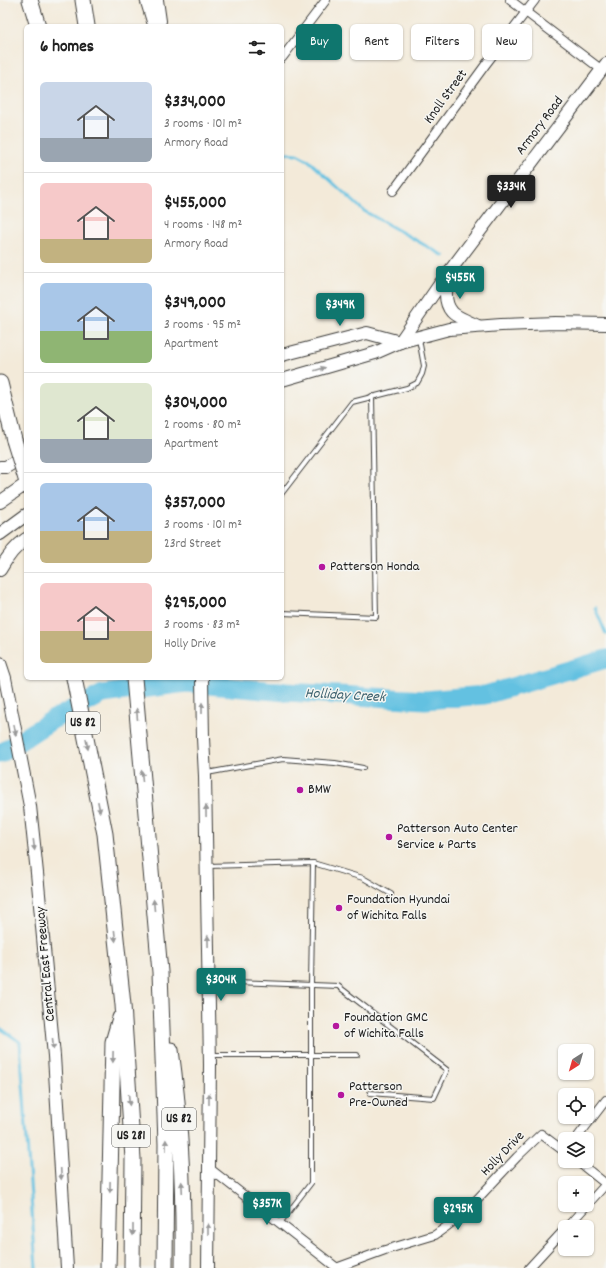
<!DOCTYPE html>
<meta charset="utf-8">
<style>
body{margin:0;font-family:Dekko,sans-serif;background:#f2f2f2;color:#222;height:100vh;display:flex;flex-direction:column;font-size:15px;white-space:nowrap}
*{box-sizing:border-box;margin:0}
p{font-size:13px;color:#767676}
.icon{flex:none;width:22px;height:22px;fill:none;stroke:currentColor;stroke-width:2;stroke-linecap:round;stroke-linejoin:round}
.map{position:relative;flex:1;overflow:hidden}
.panel{position:absolute;left:24px;top:24px;width:260px;height:656px;display:flex;flex-direction:column;background:#fff;border-radius:6px;box-shadow:0 1px 3px #0004}
.panel>*{flex:none}
.top-card{position:absolute;left:296px;top:24px;width:250px;height:36px;display:flex;gap:8px}
.needle{width:26px;rotate:217deg}
.buttons{position:absolute;left:558px;top:1044px;display:grid;gap:8px}
.buttons a{display:grid;place-items:center;width:36px;height:36px;border-radius:6px;background:#fff;box-shadow:0 1px 3px #0004;font-size:20px}
.price{position:absolute;translate:-50% -34px;padding:0 9px;border-radius:4px;background:#0f766e;color:#fff;font-size:13px;line-height:26px;filter:drop-shadow(0 1px 2px #0008)}
.price::after{content:'';position:absolute;left:50%;top:24px;width:12px;height:9px;margin-left:-6px;background:inherit;clip-path:polygon(0 0,100% 0,50% 100%)}
.price.selected{background:#222;color:#fff}
ul{padding:0;list-style:none}
li{display:flex;align-items:center;gap:12px;height:100px;padding:0 16px}
li+li{border-top:1px solid #e0e0e0}
li span{display:grid;place-items:center;flex:none;width:112px;height:80px;border-radius:6px;color:#555}
li>.icon{margin-inline-start:auto}
span .icon{width:48px;height:48px;fill:#fffc;stroke-width:1}
li b{font-size:17px}
h2{display:flex;justify-content:space-between;align-items:center;height:48px;padding:0 16px;font-size:17px}
.pill{padding:0 14px;border-radius:6px;background:#fff;box-shadow:0 1px 3px #0004;font-size:14px;line-height:36px}
.pill.selected{background:#0f766e;color:#fff}
.map>svg:first-child{display:block}
.lines{fill:none;stroke-linecap:round;stroke-linejoin:round}
.stream{stroke:#63c1e1;stroke-width:3}
.river{stroke:#63c1e1;stroke-width:19}
.lane-casing{stroke:#3c3b38;stroke-width:6}
.street-casing{stroke:#3c3b38;stroke-width:10}
.secondary-casing{stroke:#3c3b38;stroke-width:14}
.highway-casing{stroke:#3c3b38;stroke-width:17}
.lane{stroke:#fff;stroke-width:4}
.street{stroke:#fff;stroke-width:8}
.secondary{stroke:#fff;stroke-width:12}
.highway{stroke:#fff;stroke-width:15}
.highway-bridge-casing{stroke:#3c3b38;stroke-width:17;stroke-linecap:butt}
.highway-bridge{stroke:#fff;stroke-width:15}
.oneway{fill:#999}
.poi-dot{fill:#b5179e;stroke:#f6f6f2;stroke-width:1.5}
.labels{text-anchor:middle;dominant-baseline:central;stroke-width:3;stroke-linejoin:round;paint-order:stroke}
.shield{fill:#f6f6f2;stroke:#5d5d5c;stroke-width:1}
.shield-label{font-size:13px;font-weight:bold;fill:#1c1c1c}
.street-label{font-size:14px;fill:#1c1c1c;stroke:#f6f6f2}
.poi-label{font-size:14px;fill:#1c1c1c;stroke:#f6f6f2;text-anchor:start}
.water-label{font-size:15px;font-style:italic;fill:#385e6b;stroke:#f6f6f2}
</style>
<div class="map">
<svg width="606" height="1268" viewBox="0 0 606 1268">
<rect width="100%" height="100%" fill="#f6f6f2"/>
<filter id="ink" filterUnits="userSpaceOnUse"><feTurbulence type="fractalNoise" baseFrequency=".025" numOctaves="2"/><feDisplacementMap in="SourceGraphic" scale="8" xChannelSelector="R" yChannelSelector="G"/><feConvolveMatrix kernelMatrix="1 2 1 2 8 2 1 2 1" color-interpolation-filters="sRGB"/></filter>
<filter id="wash" filterUnits="userSpaceOnUse"><feTurbulence type="fractalNoise" baseFrequency=".012" numOctaves="4" result="noise"/><feDisplacementMap in="SourceGraphic" scale="16" xChannelSelector="R" yChannelSelector="G"/><feGaussianBlur stdDeviation="0.9" result="paint"/><feColorMatrix in="noise" values="0 0 0 0 0 0 0 0 0 0 0 0 0 0 0 0 0 1.4 0 .05"/><feComposite in="paint" operator="in"/></filter>
<g filter="url(#wash)">
<rect width="100%" height="100%" fill="#f3ead9"/>
<g class="lines">
<!-- stream -->
<g class="stream">
<path d="M 282,153 L 297,154 L 308,160 L 364,211 L 444,256"/>
<path d="M 595,608 L 606,634"/>
<path d="M 0,1028 L 20,1042 L 36,1268"/>
</g>
<!-- river -->
<path class="river" d="M 0,754 L 52,720 L 103,694 L 186,683 L 286,692 L 425,700 L 485,695 L 606,659"/>
</g>
</g>
<g filter="url(#ink)">
<g class="lines">
<defs>
<g id="lane">
<path d="M 282,493 L 352,402 L 407,388 L 417,383 L 422,374 L 424,366 L 419,339"/>
<path d="M 282,613 L 376,617 L 372,396"/>
<path d="M 207,773 L 283,759 L 335,763 L 363,768"/>
<path d="M 208,866 L 313,863 L 363,878 L 391,894"/>
<path d="M 211,981 L 338,986 L 447,1070 L 434,1098 L 370,1093"/>
<path d="M 212,1055 L 357,1055"/>
<path d="M 280,1223 L 311,1183 L 311,985 L 313,863"/>
</g>
<g id="street">
<path d="M 510,0 L 602,70"/>
<path d="M 282,58 L 326,0"/>
<path d="M 393,191 L 486,64 L 535,0"/>
<path d="M 576,1139 L 606,1100"/>
<path d="M 577,1161 L 606,1184"/>
<path d="M 209,1168 L 337,1268"/>
<path d="M 567,1227 L 606,1184"/>
<path d="M 336,1268 L 385,1250 L 435,1235 L 446,1227 L 465,1212 L 517,1157 L 541,1134 L 565,1152"/>
<path d="M 529,1268 L 565,1229"/>
</g>
<g id="secondary">
<path d="M 157,0 L 160,21"/>
<path d="M 449,275 C 446,287 443,302 452,312 C 456,317 472,323 478,326"/>
<path d="M 400,342 L 440,284 L 606,64"/>
<path d="M 282,355 L 367,333 L 400,342"/>
<path d="M 282,380 L 375,353 L 400,342 L 449,329 L 501,325 L 555,323 L 606,324"/>
<path d="M 0,467 L 6,467 L 26,455"/>
<path d="M 0,502 L 26,484"/>
<path d="M 0,534 L 26,515"/>
<path d="M 0,570 C 6,559 16,546 26,539"/>
<path d="M 0,663 L 5,678 L 30,806 L 37,873 L 54,1056 L 67,1268"/>
<path d="M 202,678 L 203,738 L 205,776 L 210,1065 L 208,1268"/>
</g>
<g id="highway">
<path d="M 30,0 L 38,26"/>
<path d="M 83,0 L 87,26"/>
<path d="M 148,0 L 156,26"/>
<path d="M 0,383 L 14,440"/>
<path d="M 74,678 L 105,834 L 123,1005 L 133,1159 L 132,1268"/>
<path d="M 134,678 L 160,972 L 166,1144 L 165,1268"/>
<path d="M 171,1050 C 181,1122 184,1195 183,1268"/>
<path d="M 108,1268 L 113,1042 L 120,1018"/>
</g>
</defs>
<!-- lane casing -->
<use href="#lane" class="lane-casing"/>
<!-- street casing -->
<use href="#street" class="street-casing"/>
<!-- secondary casing -->
<use href="#secondary" class="secondary-casing"/>
<!-- highway casing -->
<use href="#highway" class="highway-casing"/>
<!-- lane -->
<use href="#lane" class="lane"/>
<!-- street -->
<use href="#street" class="street"/>
<!-- secondary -->
<use href="#secondary" class="secondary"/>
<!-- highway -->
<use href="#highway" class="highway"/>
<defs>
<path id="highway-bridge" d="M 14,440 L 26,479"/>
</defs>
<!-- highway-bridge casing -->
<use href="#highway-bridge" class="highway-bridge-casing"/>
<!-- highway-bridge -->
<use href="#highway-bridge" class="highway-bridge"/>
</g>
<!-- one-way arrows -->
<defs><path id="oneway-solid" d="M-6-.8H1V-3.2L6.5 0L1 3.2V.8H-6Z"/></defs>
<g class="oneway">
<use href="#oneway-solid" transform="translate(320 369) rotate(-16)"/>
<use href="#oneway-solid" transform="translate(202 708) rotate(-90)"/>
<use href="#oneway-solid" transform="translate(137 714) rotate(-95)"/>
<use href="#oneway-solid" transform="translate(15 730) rotate(79)"/>
<use href="#oneway-solid" transform="translate(87 744) rotate(79)"/>
<use href="#oneway-solid" transform="translate(142 776) rotate(-95)"/>
<use href="#oneway-solid" transform="translate(99 807) rotate(79)"/>
<use href="#oneway-solid" transform="translate(206 811) rotate(-91)"/>
<use href="#oneway-solid" transform="translate(34 845) rotate(83)"/>
<use href="#oneway-solid" transform="translate(154 905) rotate(-95)"/>
<use href="#oneway-solid" transform="translate(115 936) rotate(84)"/>
<use href="#oneway-solid" transform="translate(208 941) rotate(-91)"/>
<use href="#oneway-solid" transform="translate(53 1044) rotate(85)"/>
<use href="#oneway-solid" transform="translate(113 1057) rotate(91)"/>
<use href="#oneway-solid" transform="translate(209 1099) rotate(-90)"/>
<use href="#oneway-solid" transform="translate(129 1100) rotate(86)"/>
<use href="#oneway-solid" transform="translate(166 1145) rotate(-91)"/>
<use href="#oneway-solid" transform="translate(61 1174) rotate(87)"/>
<use href="#oneway-solid" transform="translate(110 1187) rotate(91)"/>
<use href="#oneway-solid" transform="translate(182 1187) rotate(-93)"/>
<use href="#oneway-solid" transform="translate(208 1229) rotate(-90)"/>
<use href="#oneway-solid" transform="translate(133 1230) rotate(90)"/>
</g>
</g>
<!-- markers -->
<g class="poi-dot">
<circle cx="322" cy="567" r="4"/>
<circle cx="300" cy="790" r="4"/>
<circle cx="389" cy="837" r="4"/>
<circle cx="339" cy="908" r="4"/>
<circle cx="336" cy="1026" r="4"/>
<circle cx="341" cy="1095" r="4"/>
</g>
<g class="labels">
<!-- shield labels -->
<g class="shield">
<rect x="66" y="712" width="34" height="22" rx="3"/>
<rect x="162" y="1108" width="34" height="22" rx="3"/>
<rect x="112" y="1125" width="38" height="22" rx="3"/>
</g>
<g class="shield-label">
<text x="83" y="723">US 82</text>
<text x="179" y="1119">US 82</text>
<text x="131" y="1136">US 281</text>
</g>
<!-- street labels -->
<g class="street-label">
<text transform="translate(446 97) rotate(-54)">Knoll Street</text>
<text transform="translate(540 126) rotate(-53)">Armory Road</text>
<text transform="translate(46 964) rotate(-95)">Central East Freeway</text>
<text transform="translate(503 1154) rotate(-46)">Holly Drive</text>
</g>
<!-- poi labels -->
<g class="poi-label">
<text x="330" y="567">Patterson Honda</text>
<text x="308" y="790">BMW</text>
<text x="397" y="829">Patterson Auto Center<tspan x="397" dy="16">Service &amp; Parts</tspan></text>
<text x="347" y="900">Foundation Hyundai<tspan x="347" dy="16">of Wichita Falls</tspan></text>
<text x="344" y="1018">Foundation GMC<tspan x="344" dy="16">of Wichita Falls</tspan></text>
<text x="349" y="1087">Patterson<tspan x="349" dy="16">Pre-Owned</tspan></text>
</g>
<!-- water labels -->
<g class="water-label">
<text transform="translate(345 696) rotate(3)">Holliday Creek</text>
</g>
</g>
</svg>
<div class="buttons">
<a><svg class="needle" viewBox="-14 -14 28 28"><path d="M0-13l5 13h-10z" fill="#e53935"/><path d="M0 13l5-13h-10z" fill="#767676"/></svg></a>
<a><svg class="icon" aria-label="locate" viewBox="0 0 24 24"><circle cx="12" cy="12" r="6"/><path d="M12 2v4M12 18v4M2 12h4M18 12h4"/></svg></a>
<a><svg class="icon" aria-label="layers" viewBox="0 0 24 24"><path d="M12 4l9 5-9 5-9-5zM3 14l9 5 9-5"/></svg></a>
<a>+</a>
<a>−</a>
</div>
<b class="price selected" style="left:511px;top:209px">$334K</b>
<b class="price" style="left:460px;top:300px">$455K</b>
<b class="price" style="left:340px;top:327px">$349K</b>
<b class="price" style="left:221px;top:1002px">$304K</b>
<b class="price" style="left:267px;top:1226px">$357K</b>
<b class="price" style="left:458px;top:1231px">$295K</b>
<div class="top-card">
<a class="pill selected">Buy</a>
<a class="pill">Rent</a>
<a class="pill">Filters</a>
<a class="pill">New</a>
</div>
<section class="panel">
<h2>6 homes<svg class="icon" aria-label="filters" viewBox="0 0 24 24"><path d="M4 7h16M4 17h16"/><circle cx="9" cy="7" r="2"/><circle cx="15" cy="17" r="2"/></svg></h2>
<ul>
<li><span style="background:linear-gradient(#c9d6e8 70%,#9aa5b1 0)"><svg class="icon" aria-label="home" viewBox="0 0 24 24"><path d="M3 11l9-7 9 7M6 9v11h12V9"/></svg></span><div><b>$334,000</b><p>3 rooms · 101 m²</p><p>Armory Road</p></div></li>
<li><span style="background:linear-gradient(#f6c9c9 70%,#c2b280 0)"><svg class="icon" aria-label="home" viewBox="0 0 24 24"><path d="M3 11l9-7 9 7M6 9v11h12V9"/></svg></span><div><b>$455,000</b><p>4 rooms · 148 m²</p><p>Armory Road</p></div></li>
<li><span style="background:linear-gradient(#a9c7e8 60%,#8fb573 0)"><svg class="icon" aria-label="home" viewBox="0 0 24 24"><path d="M3 11l9-7 9 7M6 9v11h12V9"/></svg></span><div><b>$349,000</b><p>3 rooms · 95 m²</p><p>Apartment</p></div></li>
<li><span style="background:linear-gradient(#dfe7d0 70%,#9aa5b1 0)"><svg class="icon" aria-label="home" viewBox="0 0 24 24"><path d="M3 11l9-7 9 7M6 9v11h12V9"/></svg></span><div><b>$304,000</b><p>2 rooms · 80 m²</p><p>Apartment</p></div></li>
<li><span style="background:linear-gradient(#a9c7e8 60%,#c2b280 0)"><svg class="icon" aria-label="home" viewBox="0 0 24 24"><path d="M3 11l9-7 9 7M6 9v11h12V9"/></svg></span><div><b>$357,000</b><p>3 rooms · 101 m²</p><p>23rd Street</p></div></li>
<li><span style="background:linear-gradient(#f6c9c9 60%,#c2b280 0)"><svg class="icon" aria-label="home" viewBox="0 0 24 24"><path d="M3 11l9-7 9 7M6 9v11h12V9"/></svg></span><div><b>$295,000</b><p>3 rooms · 83 m²</p><p>Holly Drive</p></div></li>
</ul>
</section>
</div>
